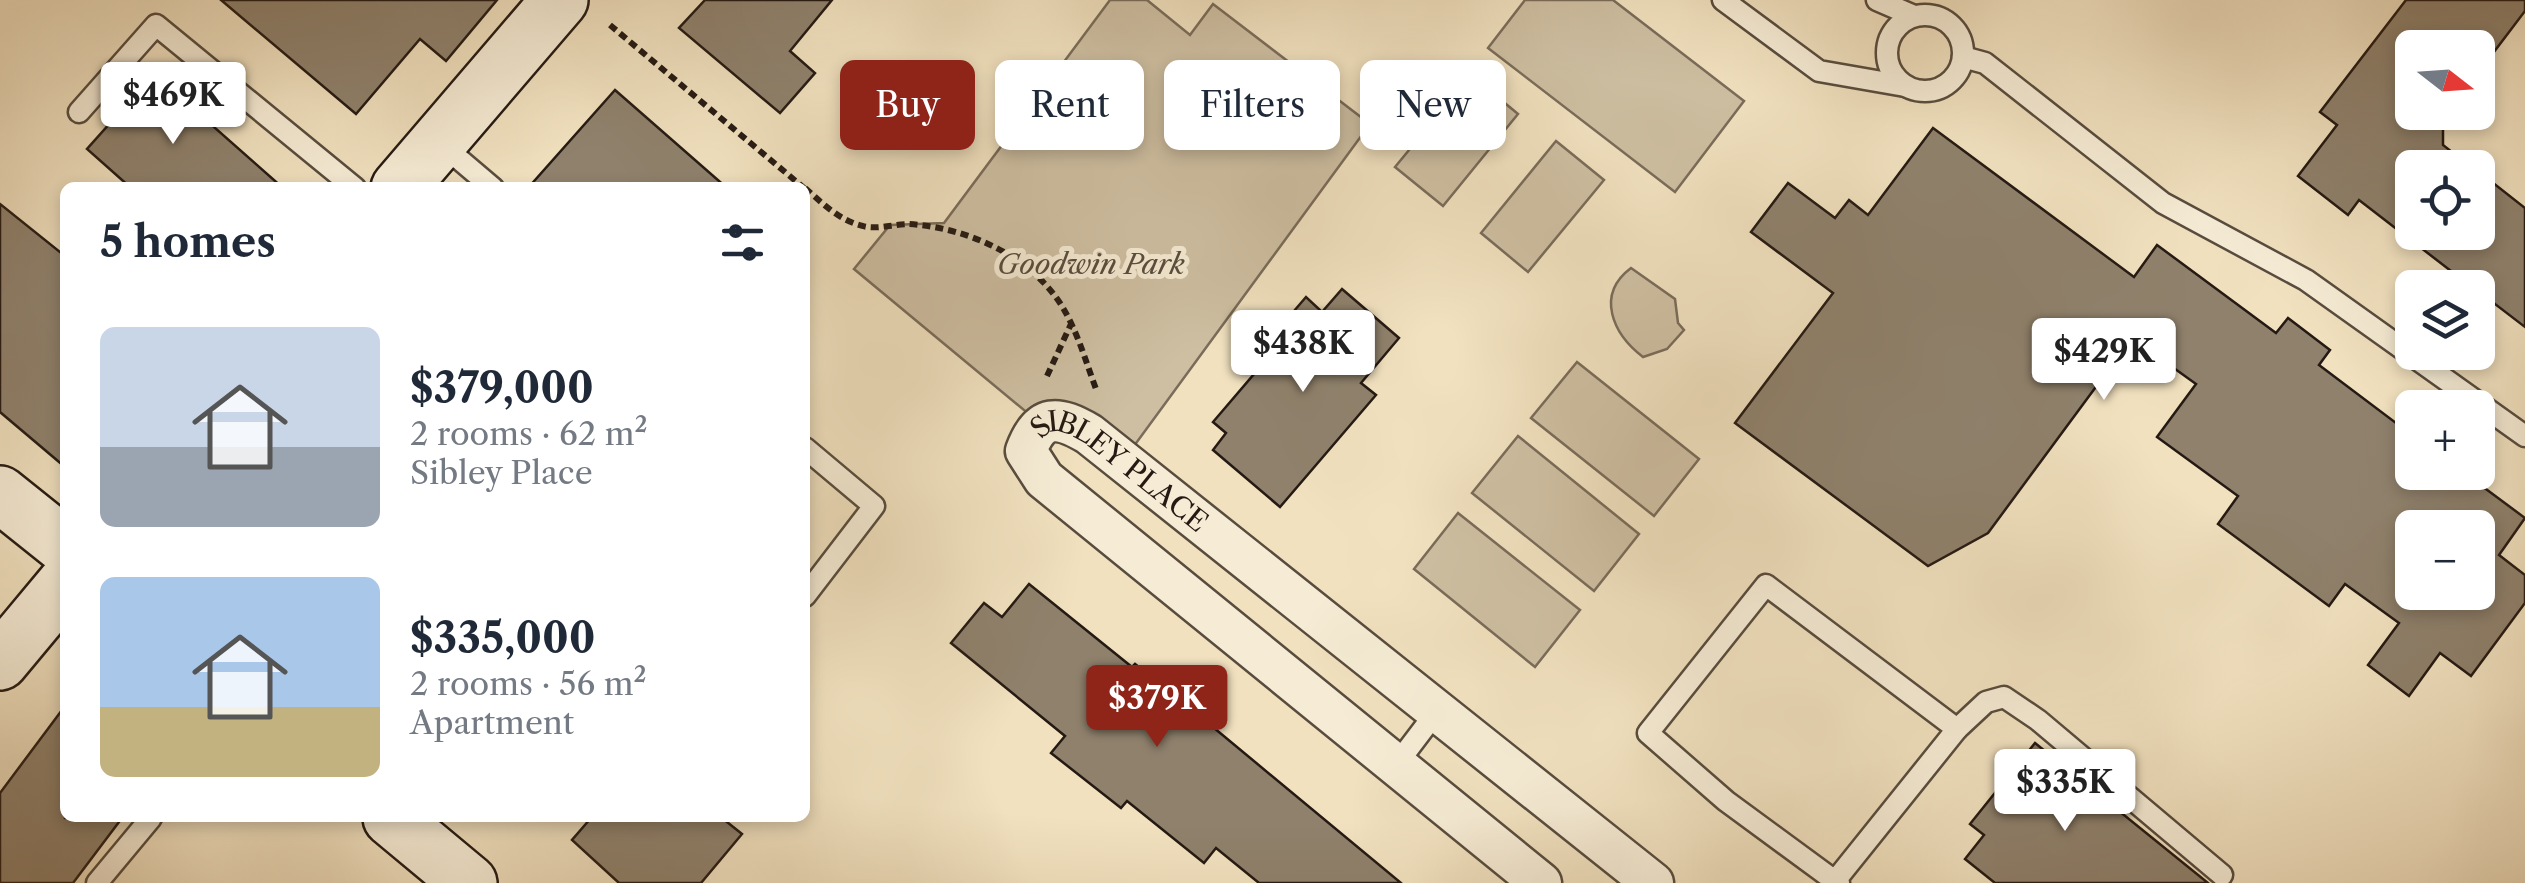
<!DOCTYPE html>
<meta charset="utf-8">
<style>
body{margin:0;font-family:"Libre Caslon Text",serif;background:#f6f6f7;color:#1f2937;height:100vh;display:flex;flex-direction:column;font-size:38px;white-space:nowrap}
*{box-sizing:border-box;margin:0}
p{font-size:32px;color:#747a83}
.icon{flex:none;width:55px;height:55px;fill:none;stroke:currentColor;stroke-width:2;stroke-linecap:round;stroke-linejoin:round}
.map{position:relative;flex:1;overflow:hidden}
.sheet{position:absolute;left:60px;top:182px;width:750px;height:640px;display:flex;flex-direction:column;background:#fff;border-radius:15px;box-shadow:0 5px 15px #0003}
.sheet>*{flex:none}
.top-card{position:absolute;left:840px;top:60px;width:950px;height:90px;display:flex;gap:20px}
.needle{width:65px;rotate:107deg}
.controls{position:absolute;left:2395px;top:30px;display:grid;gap:20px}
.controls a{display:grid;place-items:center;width:100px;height:100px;border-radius:15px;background:#fff;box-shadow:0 5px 15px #0003;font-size:50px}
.price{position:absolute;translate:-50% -85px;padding:0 22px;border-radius:10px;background:#fff;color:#222;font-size:32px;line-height:65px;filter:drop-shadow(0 2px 5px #0008)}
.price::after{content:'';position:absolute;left:50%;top:60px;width:30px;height:22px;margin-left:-15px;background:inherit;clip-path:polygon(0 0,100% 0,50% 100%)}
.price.on{background:#8f2418;color:#fff}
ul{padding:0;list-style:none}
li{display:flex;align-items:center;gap:30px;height:250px;padding:0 40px}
li span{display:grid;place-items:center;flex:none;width:280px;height:200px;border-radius:15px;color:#555}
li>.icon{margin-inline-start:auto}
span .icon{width:120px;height:120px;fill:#fffc;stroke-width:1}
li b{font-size:42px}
h2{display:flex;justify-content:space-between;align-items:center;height:120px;padding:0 40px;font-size:42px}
.pill{padding:0 35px;border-radius:15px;background:#fff;box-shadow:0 5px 15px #0003;font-size:35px;line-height:90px}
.pill.on{background:#8f2418;color:#fff}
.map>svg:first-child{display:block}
.green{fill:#cebfa2;stroke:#7a6c5a;stroke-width:2.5}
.building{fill:#8f816c;stroke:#251a13;stroke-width:2.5;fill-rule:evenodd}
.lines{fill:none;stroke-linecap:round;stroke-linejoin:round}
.lane-casing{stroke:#584c3e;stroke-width:25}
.street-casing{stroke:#584c3e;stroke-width:45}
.secondary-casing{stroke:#251a13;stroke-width:60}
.path{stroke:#251a13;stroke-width:6;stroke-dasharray:8 5;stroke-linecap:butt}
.lane{stroke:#f6ecd5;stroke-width:20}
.street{stroke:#f6ecd5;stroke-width:40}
.secondary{stroke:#f6ecd5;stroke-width:55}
.labels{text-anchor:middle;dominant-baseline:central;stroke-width:10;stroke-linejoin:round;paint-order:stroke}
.park-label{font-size:28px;font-style:italic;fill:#584c3e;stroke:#f6ecd5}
.street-label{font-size:28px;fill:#251a13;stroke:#f6ecd5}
</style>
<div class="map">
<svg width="2525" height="883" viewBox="0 0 2525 883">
<rect width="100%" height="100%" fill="#f1e1bf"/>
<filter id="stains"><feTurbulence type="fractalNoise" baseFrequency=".002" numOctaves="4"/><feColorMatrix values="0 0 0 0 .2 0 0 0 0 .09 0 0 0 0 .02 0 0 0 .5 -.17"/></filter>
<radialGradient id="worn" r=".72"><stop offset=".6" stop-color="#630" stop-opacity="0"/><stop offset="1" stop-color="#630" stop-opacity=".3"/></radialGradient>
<!-- green -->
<g class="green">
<path d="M 1110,0 L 1147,0 L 1190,35 L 1213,4 L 1370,124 L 1123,461 L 1042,425 L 854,269 L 890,225 L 944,223 Z"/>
<path d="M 1525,0 L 1613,0 L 1744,101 L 1675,192 L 1488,48 Z"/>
<path d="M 1471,75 L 1518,114 L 1443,206 L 1395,167 Z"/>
<path d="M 1556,141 L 1604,180 L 1528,272 L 1481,233 Z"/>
<path d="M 1631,268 L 1675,299 L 1678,323 L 1684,330 L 1667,349 L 1643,357 C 1613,334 1595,295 1631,268 Z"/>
<path d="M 1577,362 L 1699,459 L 1654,516 L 1531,418 Z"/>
<path d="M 1518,436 L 1639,534 L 1594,591 L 1472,493 Z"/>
<path d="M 1458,513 L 1580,610 L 1535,667 L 1414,569 Z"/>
</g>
<!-- building -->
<g class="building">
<path d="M 221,0 L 497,0 L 446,61 L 420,39 L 356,114 Z"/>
<path d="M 705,0 L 832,0 L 790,51 L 815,73 L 780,113 L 679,28 Z"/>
<path d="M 2406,0 L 2525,0 L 2525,11 L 2478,73 L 2478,48 L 2412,48 L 2412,112 L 2447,112 L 2443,118 L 2443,145 L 2472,168 L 2412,168 L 2412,232 L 2478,232 L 2478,171 L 2525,208 L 2525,327 L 2478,291 L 2478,288 L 2473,288 L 2359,200 L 2348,215 L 2298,176 L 2337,125 L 2320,112 Z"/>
<path d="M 154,74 L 283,188 L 131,188 L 87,149 Z"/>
<path d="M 615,90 L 727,188 L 528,188 Z"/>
<path d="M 1933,128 L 2134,277 L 2157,245 L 2276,333 L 2288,318 L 2330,350 L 2319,365 L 2412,435 L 2412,472 L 2463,472 L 2525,518 L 2499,555 L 2525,575 L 2525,603 L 2471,676 L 2440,653 L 2409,696 L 2368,665 L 2399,623 L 2345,584 L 2329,606 L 2218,524 L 2238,496 L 2157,437 L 2196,384 L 2132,338 L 1988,533 L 1928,566 L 1735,423 L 1833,293 L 1751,232 L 1788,183 L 1835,218 L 1849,200 L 1868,215 ZM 2412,528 L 2478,528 L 2478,592 L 2412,592 Z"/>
<path d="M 0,204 L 65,256 L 65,467 L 0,412 Z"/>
<path d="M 1342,289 L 1399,338 L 1361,383 L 1376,395 L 1280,507 L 1213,450 L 1226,433 L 1213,422 L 1290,332 L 1282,325 L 1306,297 L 1322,312 Z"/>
<path d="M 1029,584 L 1132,667 L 1135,664 L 1196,713 L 1401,883 L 1259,883 L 1216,848 L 1204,863 L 1127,801 L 1121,808 L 1051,753 L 1065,736 L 951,643 L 984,603 L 1002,617 Z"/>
<path d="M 65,706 L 65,818 L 122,818 L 73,883 L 0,883 L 0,793 Z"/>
<path d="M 2035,743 L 2208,883 L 1995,883 L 1965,859 L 1984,835 L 1970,824 Z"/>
<path d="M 591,818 L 722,818 L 742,834 L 701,883 L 619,883 L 572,840 Z"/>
</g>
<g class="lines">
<defs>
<g id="lane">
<path d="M 1723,0 L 1819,71 L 1905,86"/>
<path d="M 1877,0 L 1914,16"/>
<circle cx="1925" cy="53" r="38"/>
<path d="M 1963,57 L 1985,63 L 2163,203 L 2306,280 L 2525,436"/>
<path d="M 79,112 L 156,25 L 355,188"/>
<path d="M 440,143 L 493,188"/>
<path d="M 805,448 L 874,506 L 805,596"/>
<path d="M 1957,729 L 1986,702 L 2004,697 L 2038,720 L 2222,875"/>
<path d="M 1396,765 L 1437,711"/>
<path d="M 1835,881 L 1957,729 L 1766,585 L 1648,733 L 1726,801 L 1835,881 L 1839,883"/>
<path d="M 97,883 L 151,818"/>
</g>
<g id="street">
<path id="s1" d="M 1541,883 L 1044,479 L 1026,451 C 1040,413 1058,416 1089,434 L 1653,883"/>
</g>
<g id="secondary">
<path d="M 399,188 L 560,0"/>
<path d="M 0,494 L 65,546"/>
<path d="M 0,662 L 65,584"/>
<path d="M 391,818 L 469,883"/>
</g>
</defs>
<!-- lane casing -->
<use href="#lane" class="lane-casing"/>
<!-- street casing -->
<use href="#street" class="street-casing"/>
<!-- secondary casing -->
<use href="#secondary" class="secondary-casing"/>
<!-- path -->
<g class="path">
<path d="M 610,25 L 804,188"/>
<path d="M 805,188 C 822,203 840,221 863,226 C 876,230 894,224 909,224 C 971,228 1039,259 1068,317 C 1080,340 1087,365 1096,389"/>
<path d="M 1047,376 L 1071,324"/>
</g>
<!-- lane -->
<use href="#lane" class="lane"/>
<!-- street -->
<use href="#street" class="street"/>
<!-- secondary -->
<use href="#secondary" class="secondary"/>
</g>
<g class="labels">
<!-- park labels -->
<g class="park-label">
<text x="1091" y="264">Goodwin Park</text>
</g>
<!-- street labels -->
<g class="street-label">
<text stroke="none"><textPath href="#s1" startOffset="798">SIBLEY PLACE</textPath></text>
</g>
</g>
<rect width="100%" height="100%" filter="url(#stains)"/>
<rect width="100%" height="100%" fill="url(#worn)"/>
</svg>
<div class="controls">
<a><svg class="needle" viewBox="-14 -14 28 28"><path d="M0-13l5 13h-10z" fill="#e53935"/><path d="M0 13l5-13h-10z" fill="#747a83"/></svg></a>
<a><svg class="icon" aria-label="locate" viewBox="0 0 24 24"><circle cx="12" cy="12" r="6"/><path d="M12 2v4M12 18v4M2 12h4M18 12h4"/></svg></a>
<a><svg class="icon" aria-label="layers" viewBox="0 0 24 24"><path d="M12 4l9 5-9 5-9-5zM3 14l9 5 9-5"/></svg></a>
<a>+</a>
<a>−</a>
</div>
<b class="price" style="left:173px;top:147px">$469K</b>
<b class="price" style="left:1303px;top:395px">$438K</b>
<b class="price" style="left:2104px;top:403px">$429K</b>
<b class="price on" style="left:1157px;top:750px">$379K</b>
<b class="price" style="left:2065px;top:834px">$335K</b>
<div class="top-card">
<a class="pill on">Buy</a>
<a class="pill">Rent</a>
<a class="pill">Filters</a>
<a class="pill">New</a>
</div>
<section class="sheet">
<h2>5 homes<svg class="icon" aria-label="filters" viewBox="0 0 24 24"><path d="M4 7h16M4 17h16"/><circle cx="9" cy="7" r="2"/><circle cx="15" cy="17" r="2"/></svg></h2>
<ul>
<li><span style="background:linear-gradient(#c9d6e8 60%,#9aa5b1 0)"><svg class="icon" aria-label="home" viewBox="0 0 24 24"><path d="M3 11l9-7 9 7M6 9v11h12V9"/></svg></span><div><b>$379,000</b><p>2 rooms · 62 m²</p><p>Sibley Place</p></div></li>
<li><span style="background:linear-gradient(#a9c7e8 65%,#c2b280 0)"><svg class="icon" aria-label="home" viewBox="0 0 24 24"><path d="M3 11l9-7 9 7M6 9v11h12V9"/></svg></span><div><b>$335,000</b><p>2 rooms · 56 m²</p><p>Apartment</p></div></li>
</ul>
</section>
</div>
